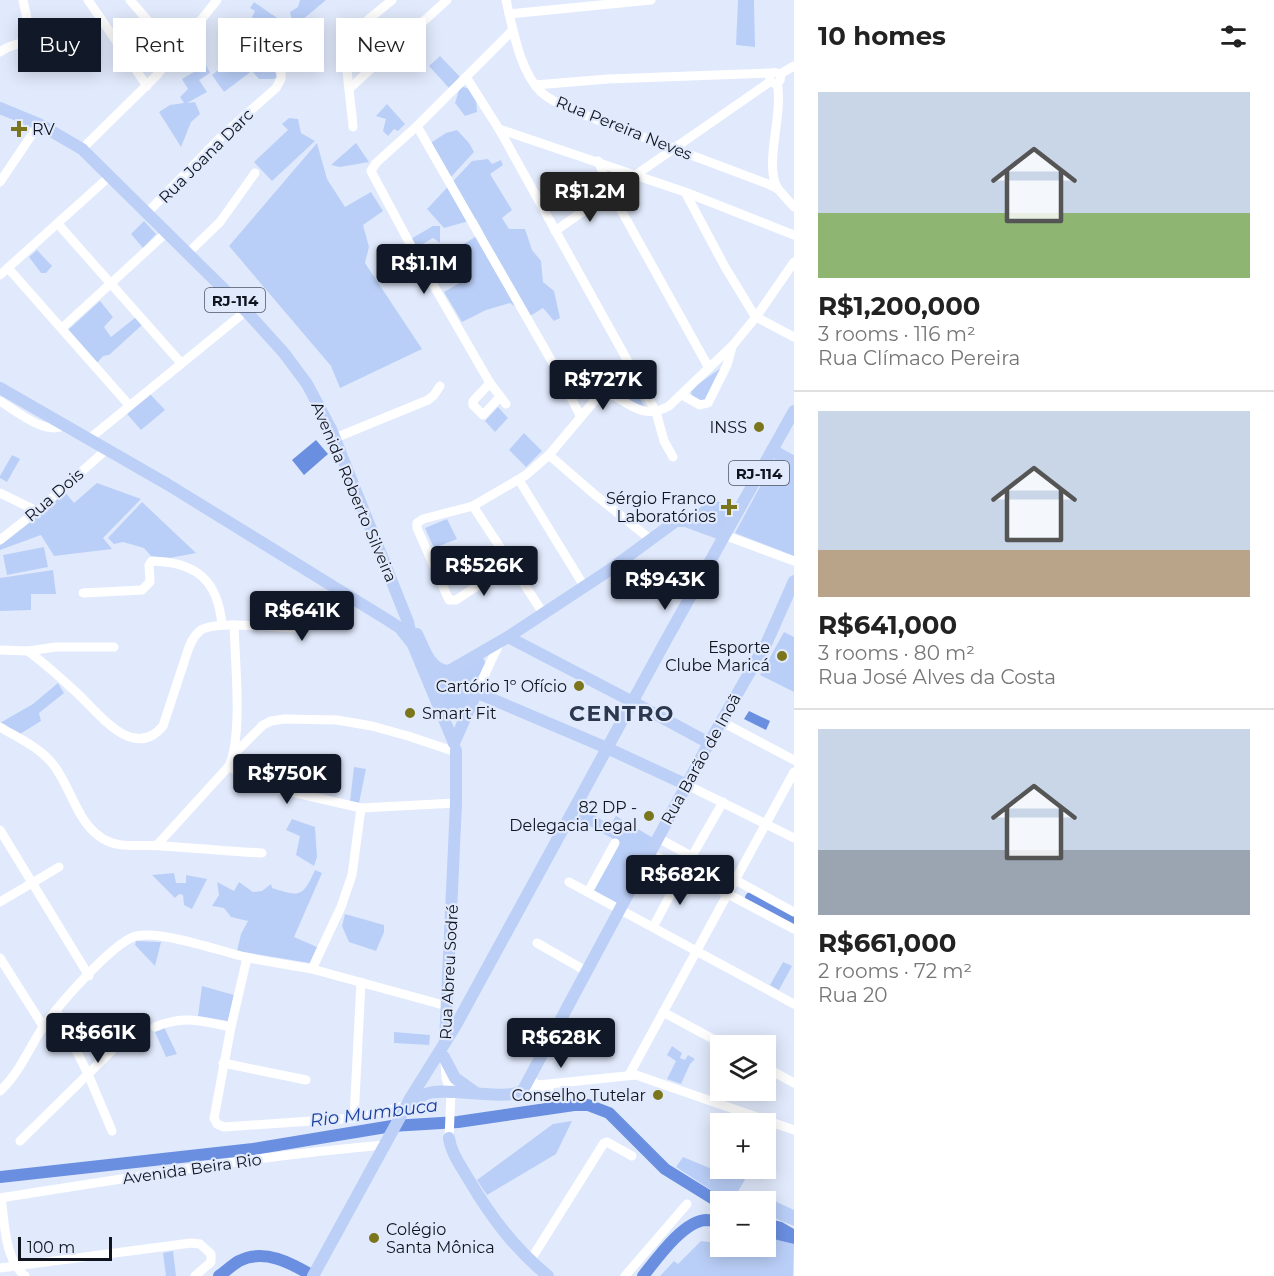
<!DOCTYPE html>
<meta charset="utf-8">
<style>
body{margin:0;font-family:Montserrat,sans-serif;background:#f2f2f2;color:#222;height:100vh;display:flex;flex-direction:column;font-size:22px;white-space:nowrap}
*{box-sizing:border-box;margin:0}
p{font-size:20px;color:#767676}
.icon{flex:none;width:33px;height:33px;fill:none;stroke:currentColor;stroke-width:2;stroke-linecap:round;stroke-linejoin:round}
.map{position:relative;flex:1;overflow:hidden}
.panel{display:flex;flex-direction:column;background:#fff;width:480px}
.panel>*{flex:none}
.guide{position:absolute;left:18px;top:18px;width:570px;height:54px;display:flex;gap:12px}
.tools{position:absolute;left:710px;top:1035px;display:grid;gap:12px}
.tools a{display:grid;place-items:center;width:66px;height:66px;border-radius:0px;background:#fff;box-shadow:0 3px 15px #0003;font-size:30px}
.scale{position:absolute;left:18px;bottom:15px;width:94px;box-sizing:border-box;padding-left:6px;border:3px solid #0f141e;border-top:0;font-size:16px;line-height:21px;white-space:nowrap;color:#0f141e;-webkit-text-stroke:4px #e1eafc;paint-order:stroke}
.price{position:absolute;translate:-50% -51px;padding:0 14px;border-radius:6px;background:#111827;color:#fff;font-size:20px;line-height:39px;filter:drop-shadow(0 2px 3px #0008)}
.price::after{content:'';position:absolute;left:50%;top:36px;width:18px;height:14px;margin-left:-9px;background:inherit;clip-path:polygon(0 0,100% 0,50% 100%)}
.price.current{background:#222;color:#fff}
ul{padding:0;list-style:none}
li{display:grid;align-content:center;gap:12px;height:318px;padding:0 24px}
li+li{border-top:2px solid #e0e0e0}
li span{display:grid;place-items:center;height:186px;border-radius:0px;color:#555}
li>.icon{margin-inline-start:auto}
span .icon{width:108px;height:108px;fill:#fffc;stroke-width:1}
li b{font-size:26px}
h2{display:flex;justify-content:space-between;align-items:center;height:72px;padding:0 24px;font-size:26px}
.tag{padding:0 21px;border-radius:0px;background:#fff;box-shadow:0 3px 15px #0003;font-size:21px;line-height:54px}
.tag.current{background:#111827;color:#fff}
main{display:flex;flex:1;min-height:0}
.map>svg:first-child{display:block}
.green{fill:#bacff8}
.water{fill:#6a8fe1}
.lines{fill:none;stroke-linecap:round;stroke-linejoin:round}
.river{stroke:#6a8fe1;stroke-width:12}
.minor{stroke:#fff;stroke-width:9}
.major{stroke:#bccff7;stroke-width:12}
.poi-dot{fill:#7b761b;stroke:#e1eafc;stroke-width:2}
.labels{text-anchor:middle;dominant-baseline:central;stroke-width:4.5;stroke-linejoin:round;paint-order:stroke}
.shield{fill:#e1eafc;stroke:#4e5461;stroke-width:1.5}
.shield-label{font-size:15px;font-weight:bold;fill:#0f141e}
.street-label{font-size:16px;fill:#0f141e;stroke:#e1eafc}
.poi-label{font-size:16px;fill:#0f141e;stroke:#e1eafc;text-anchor:end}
.water-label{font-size:18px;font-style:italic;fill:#1d41a0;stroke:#e1eafc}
.district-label{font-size:22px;font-weight:bold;letter-spacing:1.5px;fill:#2c384f;stroke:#e1eafc}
</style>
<main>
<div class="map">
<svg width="794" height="1276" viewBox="0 0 794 1276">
<rect width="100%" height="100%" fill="#e1eafc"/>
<!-- green -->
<g class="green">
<path d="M 300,0 L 326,0 L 296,25 L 292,20 L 290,12 L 298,7 Z"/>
<path d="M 738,0 L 754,0 L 755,47 L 736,45 Z"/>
<path d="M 254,2 C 262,7 277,19 284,21 L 281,32 L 270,29 L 271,24 L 256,22 L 252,17 L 255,11 L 250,8 Z"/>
<path d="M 141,17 L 155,19 L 167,30 L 169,49 L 161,62 L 157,58 L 145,55 L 136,61 L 131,55 L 140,44 L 137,38 Z"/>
<path d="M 240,53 L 253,70 L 224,92 L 212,75 Z"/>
<path d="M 440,56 L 461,78 L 449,88 L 429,66 Z"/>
<path d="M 265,63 L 272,64 L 277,77 L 274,79 L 259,79 L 253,72 Z"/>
<path d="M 206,65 L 210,73 L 199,80 L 207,92 L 187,103 L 195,102 L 200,114 L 191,122 L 181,147 L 159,112 L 170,105 L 184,103 L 180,97 L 188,89 L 182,79 Z"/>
<path d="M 463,87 L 471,89 L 476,98 L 477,112 L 465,116 L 455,103 L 459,90 Z"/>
<path d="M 387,104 L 405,124 L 398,131 L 394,129 L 388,136 L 383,131 L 386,119 L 376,116 Z"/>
<path d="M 289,118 L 298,119 L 301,133 L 315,141 L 272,181 L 254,162 L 288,130 L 282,124 Z"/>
<path d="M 457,130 L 469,143 L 474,152 L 450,178 L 429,144 L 446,133 Z"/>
<path d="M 317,143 L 327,179 L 345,207 L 371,192 L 383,211 L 363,225 L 369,247 L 365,263 L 422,349 L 340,388 L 331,366 L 229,246 Z"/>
<path d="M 356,143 L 369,162 L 340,167 L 331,165 Z"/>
<path d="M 488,159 L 492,164 L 501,160 L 503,165 L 490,174 L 512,210 L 502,218 L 509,229 L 525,229 L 532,250 L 541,261 L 543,282 L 554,291 L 560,318 L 554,321 L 543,308 L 530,316 L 510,303 L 486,310 L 462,322 L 444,292 L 470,277 L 451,252 L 483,232 L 476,219 L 444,228 L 427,209 L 472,161 Z"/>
<path d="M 144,221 L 156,234 L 143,248 L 131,234 Z"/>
<path d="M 433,226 L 440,226 L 440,243 L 433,238 L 414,249 L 409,240 Z"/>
<path d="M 37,250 L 52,266 L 46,273 L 41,273 L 29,257 Z"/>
<path d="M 100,301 L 113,317 L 104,327 L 111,337 L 136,317 L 142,325 L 109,355 L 103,356 L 97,363 L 68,330 Z"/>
<path d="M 725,365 L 706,400 L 701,401 L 692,396 L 691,392 L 697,385 Z"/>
<path d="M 623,375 L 628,376 L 646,410 L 614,390 L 615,385 Z"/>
<path d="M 150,394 L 165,410 L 141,430 L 127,414 Z"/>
<path d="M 498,407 L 508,418 L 495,432 L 485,421 Z"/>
<path d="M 524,433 L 542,451 L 526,467 L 509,450 Z"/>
<path d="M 12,455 L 20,459 L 7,482 L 0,478 L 0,476 Z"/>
<path d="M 777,455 L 794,465 L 794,556 L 735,533 Z"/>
<path d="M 97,483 L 141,499 L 103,538 L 112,549 L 54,556 L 41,535 L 0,550 L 0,545 L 64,491 L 74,503 Z"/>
<path d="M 711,498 L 735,510 L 723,533 L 688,518 Z"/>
<path d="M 142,502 L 196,553 L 164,559 L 151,556 L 144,548 L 123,542 L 114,544 L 108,538 Z"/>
<path d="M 447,519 L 457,539 L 434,548 L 425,528 Z"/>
<path d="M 44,547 L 48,567 L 7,575 L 3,555 Z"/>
<path d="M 53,570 L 56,594 L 31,594 L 31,610 L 0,611 L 0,578 Z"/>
<path d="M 784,632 L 794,637 L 794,692 L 760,675 Z"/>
<path d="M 483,658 L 486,664 L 465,708 L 455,716 L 447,714 L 437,690 L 437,686 L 478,659 Z"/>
<path d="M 58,683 L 64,693 L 39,713 L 41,721 L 20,734 L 0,723 L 33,704 Z"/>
<path d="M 354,767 L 366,769 L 359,803 L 350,801 Z"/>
<path d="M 584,809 L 610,825 L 616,816 L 653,838 L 617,907 L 590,893 L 619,842 L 577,819 Z"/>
<path d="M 292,819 L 315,827 L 317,857 L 314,866 L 296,855 L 300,836 L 286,830 Z"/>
<path d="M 315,870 L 322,873 L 294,937 L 317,947 L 310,963 L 237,951 L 241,934 L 248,921 L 231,917 L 224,908 L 212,906 L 219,895 L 217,882 L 234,891 L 239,882 L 253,892 L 262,891 L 271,884 L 272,888 C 299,896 302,899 315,870 Z"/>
<path d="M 174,873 L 176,883 L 186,883 L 186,875 L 207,879 L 192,909 L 184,905 L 183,895 L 179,894 L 175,898 L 152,875 Z"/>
<path d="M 345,914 L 384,925 L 384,932 L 376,951 L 349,942 L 342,926 Z"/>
<path d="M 136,941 L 161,942 L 155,966 L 135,945 Z"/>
<path d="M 783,962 L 792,966 L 779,990 L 770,985 Z"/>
<path d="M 202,986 L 234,995 L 228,1021 L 198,1016 Z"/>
<path d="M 164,1027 L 177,1054 L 166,1057 L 155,1032 Z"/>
<path d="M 394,1032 L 430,1035 L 429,1045 L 394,1043 Z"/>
<path d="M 672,1046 L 682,1053 L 680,1058 L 685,1060 L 688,1055 L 695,1059 L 690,1064 L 681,1084 L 667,1079 L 676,1061 L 667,1055 Z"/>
<path d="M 572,1121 L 556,1154 L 487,1195 L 477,1180 L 553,1124 Z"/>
<path d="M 683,1157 L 724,1174 L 728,1169 L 749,1169 L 750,1171 L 737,1193 L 722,1197 L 676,1167 Z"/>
<path d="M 766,1197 L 794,1210 L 794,1226 L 765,1214 L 765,1202 L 763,1201 Z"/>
<path d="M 765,1237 L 794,1244 L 793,1276 L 660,1276 L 674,1261 L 678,1264 L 701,1241 L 715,1243 L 720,1238 L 720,1246 L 765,1246 Z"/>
<path d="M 173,1251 L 176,1276 L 166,1276 L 163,1253 Z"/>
</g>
<!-- water -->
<g class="water">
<path d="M 316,440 L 328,454 L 304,475 L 292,460 Z"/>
<path d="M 749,711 L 770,721 L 766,730 L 744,719 Z"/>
<path d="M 765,1218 L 782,1222 L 794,1229 L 794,1244 L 765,1237 Z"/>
</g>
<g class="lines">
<!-- river -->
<g class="river">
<path d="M 751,898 L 794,921"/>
<path d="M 0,1177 L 253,1149 L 392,1126 L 458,1122 L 574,1105 L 588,1105 L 609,1113 L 665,1169 L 720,1203"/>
<path d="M 727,1202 L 735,1200 L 740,1202"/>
<path d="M 219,1276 C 226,1271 232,1265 239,1261 C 264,1248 291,1263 313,1276"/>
<path d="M 643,1276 C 656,1260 683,1221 706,1220 C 710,1220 716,1221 720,1222"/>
</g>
<!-- minor -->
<g class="minor">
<path d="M 88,0 L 147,86"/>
<path d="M 130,0 L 176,53"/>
<path d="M 506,0 C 513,29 519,70 541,92 C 552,102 568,108 582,114 L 768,184 L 778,189 L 794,207"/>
<path d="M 509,14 L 651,0"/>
<path d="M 0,52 C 6,47 11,46 18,44 C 36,39 25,13 23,0"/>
<circle cx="775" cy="78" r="5.5"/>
<path d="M 780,74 L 794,66"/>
<path d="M 466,77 L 499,129 L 685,192 L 794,235"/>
<path d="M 777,83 C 784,114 763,165 778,189"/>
<path d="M 535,85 L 608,79 L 772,73"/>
<path d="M 350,88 L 447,0"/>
<path d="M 417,126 L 551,360 L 581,417"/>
<path d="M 353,127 C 352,109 343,56 348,42 C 354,29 381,10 392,0"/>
<path d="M 499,129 L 656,412 L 664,441 L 673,457"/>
<path d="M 82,149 L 157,75 L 217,0"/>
<path d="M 598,161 L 611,192 L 709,368"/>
<path d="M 0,182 L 39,124"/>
<path d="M 685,192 L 725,267 L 753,313 L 756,317 L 794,337"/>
<path d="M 147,213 L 225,133 L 276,88 L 281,79 L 281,61"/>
<path d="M 58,224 L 181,363"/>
<path d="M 555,231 L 771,81"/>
<path d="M 188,253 L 220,222 L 255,173"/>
<path d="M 8,268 L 129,405"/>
<path d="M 0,275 L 110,176"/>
<path d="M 62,328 L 167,232"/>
<path d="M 490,383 L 473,401 L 473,405 L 483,415 L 499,398"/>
<path d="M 604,389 C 626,402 644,421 669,406 L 733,345 L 756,317 L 794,262"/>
<path d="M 682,395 L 700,405 L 708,403 L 727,365 L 732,347"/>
<path d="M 0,401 C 16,411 45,435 63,426"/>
<path d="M 506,404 L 490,383 L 416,255 L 371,171 L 376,163 L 417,126 L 512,31"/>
<path d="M 335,438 L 428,400 L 434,395 L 440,386"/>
<path d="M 89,439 L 246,311"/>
<path d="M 549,455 L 594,494 L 650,539"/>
<path d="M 519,480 L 584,586"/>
<path d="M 0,493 L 37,511"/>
<path d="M 473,506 L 543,613"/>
<path d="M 724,535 L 794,561"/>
<path d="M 0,540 L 37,511 L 107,449"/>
<path d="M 510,564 L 456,600 L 449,600 L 417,528 L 417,523 L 423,519 L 473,506 L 526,475 L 549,455 L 627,362"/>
<path d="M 83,593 L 142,590 L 150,582 L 149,565 L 152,561 C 196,562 218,580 222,625"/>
<path d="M 0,650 L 28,651 L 56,647 L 114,647"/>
<path d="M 28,651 C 45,664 61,678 77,693 C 98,712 133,762 163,726 L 188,650 C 191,642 194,635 201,630 C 217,620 276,628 297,628 C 316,628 326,601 336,586"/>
<path d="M 477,691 L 500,642"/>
<path d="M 722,722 L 794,760"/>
<path d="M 0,727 C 18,738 43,749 55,767 C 71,789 77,820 99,836 C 116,850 141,844 161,846 C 195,848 229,851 262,853"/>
<path d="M 234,754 L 263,725 L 271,721 L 284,719 L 337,720 L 372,726 L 408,736 L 450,750 L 456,750 L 455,745"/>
<path d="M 229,766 L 241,774 L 270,787 L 361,808 L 456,803"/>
<path d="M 687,785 L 794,838"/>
<path d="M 0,830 L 89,976"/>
<path d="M 658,838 L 794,912"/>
<path d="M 157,845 L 229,766 C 243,735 235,662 234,625"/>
<path d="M 650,853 L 794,929"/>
<path d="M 692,856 L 723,802"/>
<path d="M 569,882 L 794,1004"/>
<path d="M 588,892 L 615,843"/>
<path d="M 0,902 L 59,867"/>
<path d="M 653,927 L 683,871"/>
<path d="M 537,943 L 586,971"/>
<path d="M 0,958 L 43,1026"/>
<path d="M 247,958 L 231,1027 L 214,1118 L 217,1124 L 224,1127 L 354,1118 L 365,1116 L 407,1105"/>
<path d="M 312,969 L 447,1006"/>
<path d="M 56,1010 L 88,1074 L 112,1131"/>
<path d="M 663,1012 L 726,1046"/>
<path d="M 155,1027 C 183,1015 202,1021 231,1027"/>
<path d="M 445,1061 L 446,1078 L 451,1093 L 449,1138"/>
<path d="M 223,1063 L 306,1080"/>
<path d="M 765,1067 L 794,1083"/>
<path d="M 629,1075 L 794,772"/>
<path d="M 531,1077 L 534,1083 L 539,1085 L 636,1075 L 794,1130"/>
<path d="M 0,1091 C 23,1070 32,1039 51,1016 C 67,996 111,946 133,937 C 156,928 219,951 245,957 C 267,962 290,965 312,969 L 341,907 L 352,875 L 361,808"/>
<path d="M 519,1093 L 549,1089"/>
<path d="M 354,1118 L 361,982"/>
<path d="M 20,1141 L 144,1019"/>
<path d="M 0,1198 C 128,1178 256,1156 385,1145"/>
<path d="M 1,1198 C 5,1224 4,1258 25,1276"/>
<path d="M 530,1261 L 604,1143 L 607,1142 L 632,1156"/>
<path d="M 0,1268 L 191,1243 L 200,1244 L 211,1254 L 211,1262 L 195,1276"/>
<path d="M 625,1276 L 687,1204"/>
</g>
<!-- major -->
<g class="major">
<path d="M 0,108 L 39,124 L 82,149 L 246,311 L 284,353 L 307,384 L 331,429 L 408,622 L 413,645 L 454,743"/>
<path d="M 0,388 L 167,484 L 386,619 L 400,628 L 411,642"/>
<path d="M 772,450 L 794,462"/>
<path d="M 417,634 C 424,648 430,671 449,671 L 508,637 L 608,571 L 676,521 L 686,521 L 724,535"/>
<path d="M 508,637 L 633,702 L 709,743"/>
<path d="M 433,674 L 607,748 L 687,785"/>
<path d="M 454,743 L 477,691"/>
<path d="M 445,1042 L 456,803 L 456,750"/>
<path d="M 444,1057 L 455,1078 L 476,1093"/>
<path d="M 412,1110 C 416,1104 418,1098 424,1095 C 439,1084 507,1103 523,1090 L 709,743 L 767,642 L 794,581"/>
<path d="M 449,1138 C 451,1153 461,1166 469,1180 C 491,1217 514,1248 548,1276"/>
<path d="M 313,1276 L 411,1097 L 456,1025 L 665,642 L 794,411"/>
</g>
</g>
<!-- markers -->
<g class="poi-dot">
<path d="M16 120h6v6h6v6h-6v6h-6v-6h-6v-6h6z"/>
<circle cx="759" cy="427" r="6"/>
<path d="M726 498h6v6h6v6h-6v6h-6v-6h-6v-6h6z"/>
<circle cx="782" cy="656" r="6"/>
<circle cx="579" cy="686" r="6"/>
<circle cx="410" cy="713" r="6"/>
<circle cx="649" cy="816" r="6"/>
<circle cx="658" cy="1095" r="6"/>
<circle cx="374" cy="1238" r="6"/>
</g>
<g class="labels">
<!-- shield labels -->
<g class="shield">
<rect x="205" y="288" width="60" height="24" rx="4.5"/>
<rect x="729" y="461" width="60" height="24" rx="4.5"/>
</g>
<g class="shield-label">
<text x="235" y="300">RJ-114</text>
<text x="759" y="473">RJ-114</text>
</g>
<!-- street labels -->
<g class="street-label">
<text transform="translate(624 128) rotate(22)">Rua Pereira Neves</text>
<text transform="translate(206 156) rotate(-45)">Rua Joana Darc</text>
<text transform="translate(354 492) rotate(67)">Avenida Roberto Silveira</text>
<text transform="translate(54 495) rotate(-41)">Rua Dois</text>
<text transform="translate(701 759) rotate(-61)">Rua Barão de Inoã</text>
<text transform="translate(449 972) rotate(-87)">Rua Abreu Sodré</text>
<text transform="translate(192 1169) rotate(-8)">Avenida Beira Rio</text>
</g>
<!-- poi labels -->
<g class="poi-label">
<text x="32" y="129" text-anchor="start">RV</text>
<text x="747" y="427">INSS</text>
<text x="716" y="498">Sérgio Franco<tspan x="716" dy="18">Laboratórios</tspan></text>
<text x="770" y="647">Esporte<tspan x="770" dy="18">Clube Maricá</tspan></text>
<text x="567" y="686">Cartório 1º Ofício</text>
<text x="422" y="713" text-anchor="start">Smart Fit</text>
<text x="637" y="807">82 DP -<tspan x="637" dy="18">Delegacia Legal</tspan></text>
<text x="646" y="1095">Conselho Tutelar</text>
<text x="386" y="1229" text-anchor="start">Colégio<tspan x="386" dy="18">Santa Mônica</tspan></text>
</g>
<!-- water labels -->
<g class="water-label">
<text transform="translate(374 1113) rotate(-7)">Rio Mumbuca</text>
</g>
<!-- district labels -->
<g class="district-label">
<text x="622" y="713">CENTRO</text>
</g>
</g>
</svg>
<div class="tools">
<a><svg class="icon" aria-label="layers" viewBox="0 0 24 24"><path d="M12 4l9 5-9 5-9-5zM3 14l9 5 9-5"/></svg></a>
<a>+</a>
<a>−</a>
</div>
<div class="scale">100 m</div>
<b class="price current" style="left:590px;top:223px">R$1.2M</b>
<b class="price" style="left:424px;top:295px">R$1.1M</b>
<b class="price" style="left:603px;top:411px">R$727K</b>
<b class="price" style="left:484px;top:597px">R$526K</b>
<b class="price" style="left:665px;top:611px">R$943K</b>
<b class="price" style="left:302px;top:642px">R$641K</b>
<b class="price" style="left:287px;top:805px">R$750K</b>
<b class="price" style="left:680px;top:906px">R$682K</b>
<b class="price" style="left:98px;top:1064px">R$661K</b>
<b class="price" style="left:561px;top:1069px">R$628K</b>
<div class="guide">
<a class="tag current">Buy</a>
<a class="tag">Rent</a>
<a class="tag">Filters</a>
<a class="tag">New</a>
</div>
</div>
<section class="panel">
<h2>10 homes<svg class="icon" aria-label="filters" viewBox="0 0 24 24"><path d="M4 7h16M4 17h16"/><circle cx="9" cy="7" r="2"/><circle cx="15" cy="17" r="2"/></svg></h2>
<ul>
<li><span style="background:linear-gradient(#c9d6e8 65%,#8fb573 0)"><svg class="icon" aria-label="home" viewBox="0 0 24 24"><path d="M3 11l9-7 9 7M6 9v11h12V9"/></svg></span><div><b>R$1,200,000</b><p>3 rooms · 116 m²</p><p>Rua Clímaco Pereira</p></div></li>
<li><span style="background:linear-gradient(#c9d6e8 75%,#b9a48a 0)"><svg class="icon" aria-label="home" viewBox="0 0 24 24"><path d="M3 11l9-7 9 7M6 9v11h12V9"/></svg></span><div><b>R$641,000</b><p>3 rooms · 80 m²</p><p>Rua José Alves da Costa</p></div></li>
<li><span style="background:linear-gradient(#c9d6e8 65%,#9aa5b1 0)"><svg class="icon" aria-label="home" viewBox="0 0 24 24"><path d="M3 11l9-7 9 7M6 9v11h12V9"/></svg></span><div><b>R$661,000</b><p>2 rooms · 72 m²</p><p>Rua 20</p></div></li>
</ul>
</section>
</main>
